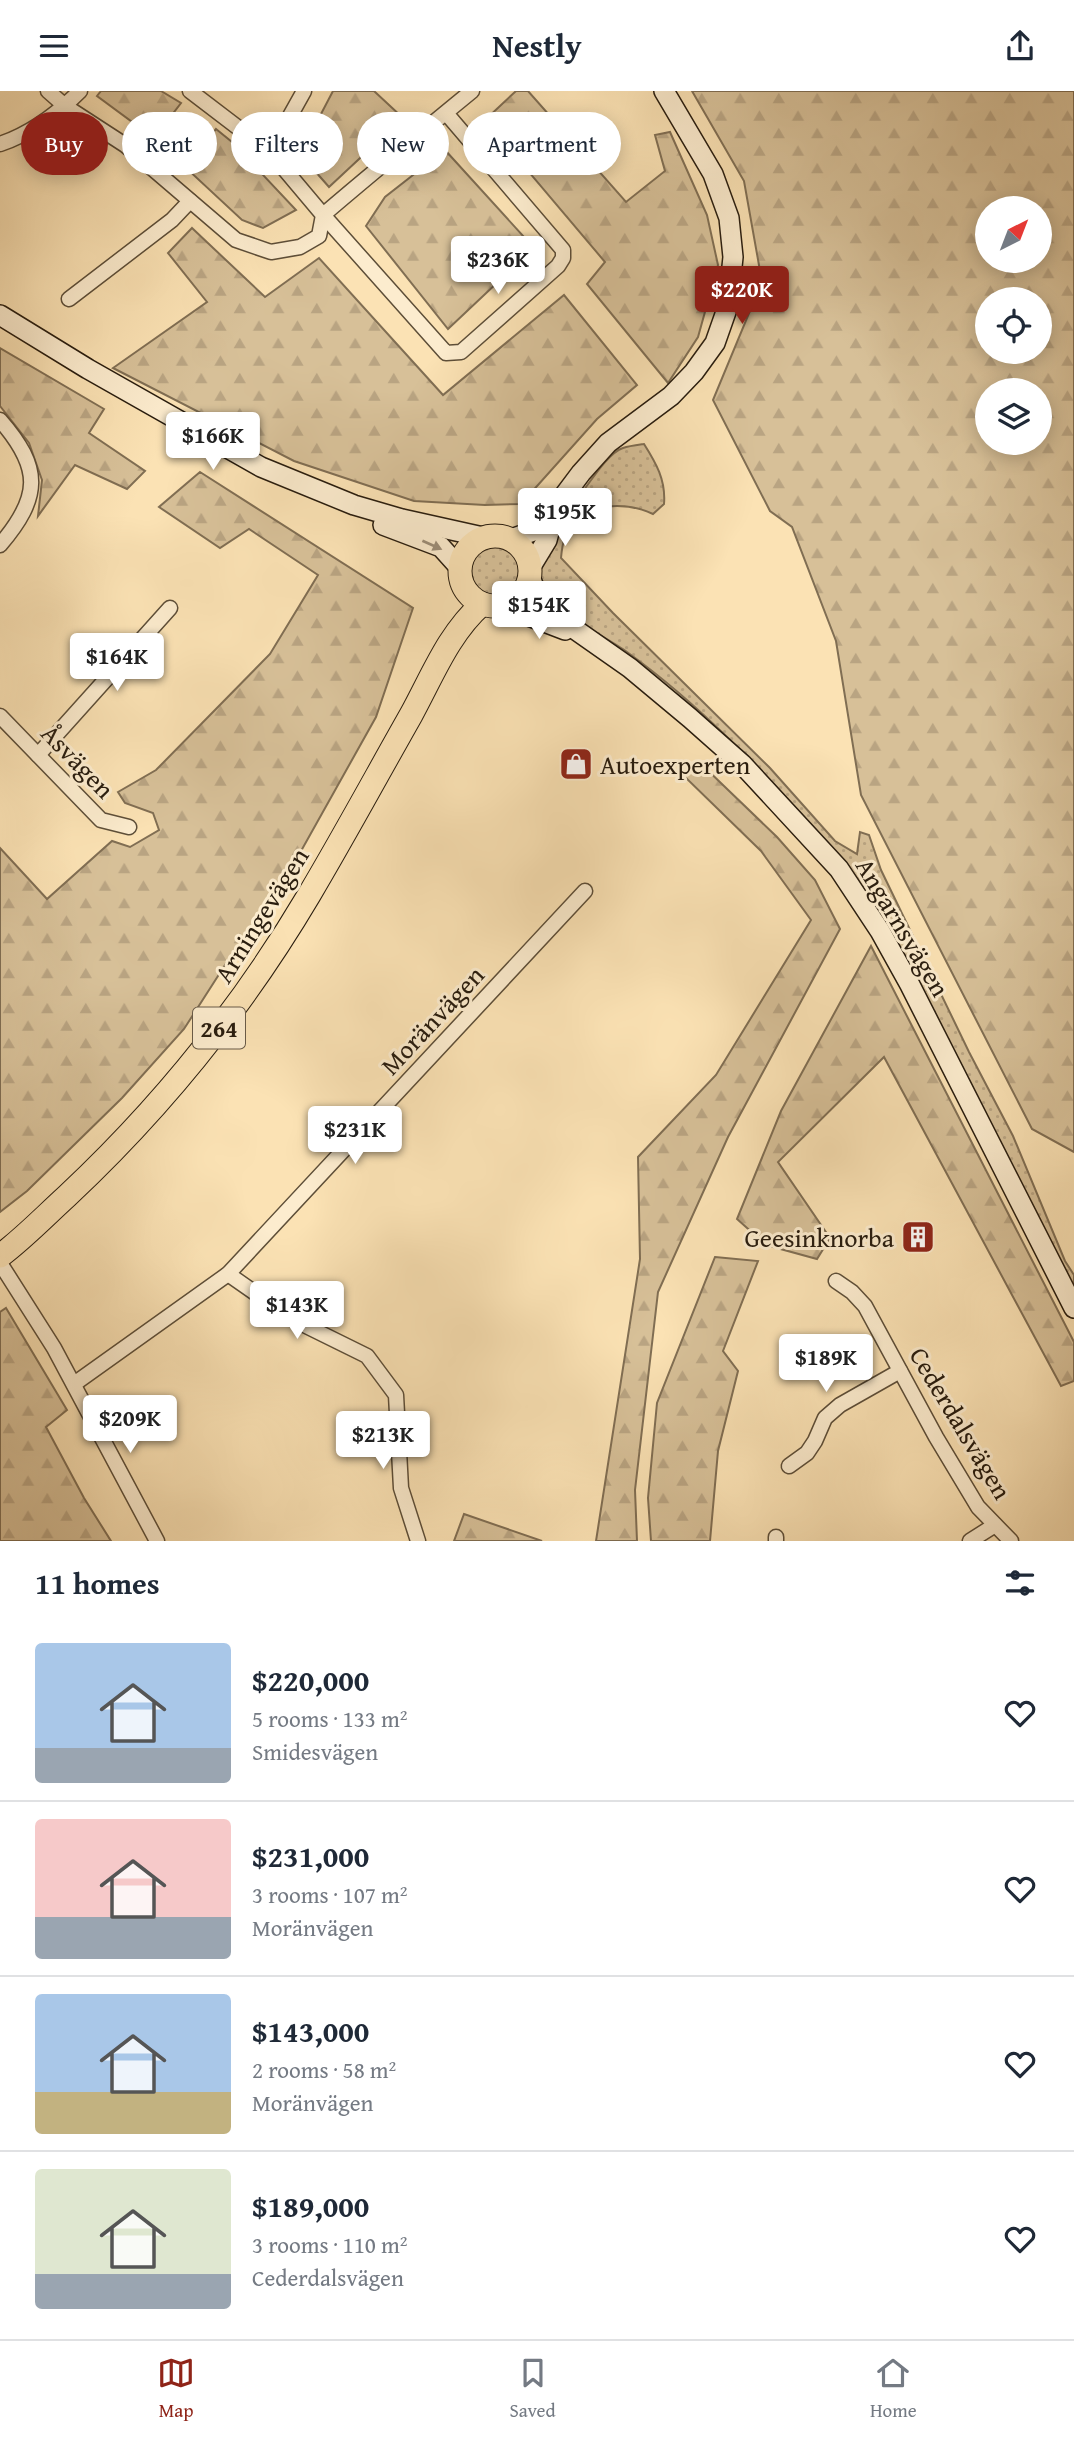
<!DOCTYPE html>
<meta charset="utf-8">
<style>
body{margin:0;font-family:"Gentium Book Plus",serif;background:#f2f2f3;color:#1f2937;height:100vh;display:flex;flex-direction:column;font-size:26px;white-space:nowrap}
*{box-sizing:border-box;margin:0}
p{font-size:23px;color:#747a83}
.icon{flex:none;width:38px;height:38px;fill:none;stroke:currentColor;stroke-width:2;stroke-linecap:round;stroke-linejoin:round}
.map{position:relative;height:1450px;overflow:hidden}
.side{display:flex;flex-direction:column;background:#fff;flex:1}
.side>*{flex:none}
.guide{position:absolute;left:21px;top:21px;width:700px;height:63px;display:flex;gap:14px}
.needle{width:46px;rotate:42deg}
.fabs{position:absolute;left:975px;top:105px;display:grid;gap:14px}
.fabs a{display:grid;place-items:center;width:77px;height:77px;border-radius:50%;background:#fff;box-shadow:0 4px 18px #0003;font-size:35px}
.price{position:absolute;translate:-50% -60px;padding:0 16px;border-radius:7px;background:#fff;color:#222;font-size:23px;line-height:46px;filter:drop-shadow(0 2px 4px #0008)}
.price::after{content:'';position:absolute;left:50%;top:42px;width:21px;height:16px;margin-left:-10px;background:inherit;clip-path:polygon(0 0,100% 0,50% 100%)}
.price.active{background:#8f2418;color:#fff}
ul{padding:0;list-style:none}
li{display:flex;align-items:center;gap:21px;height:175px;padding:0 35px}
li+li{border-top:2px solid #e0e1e3}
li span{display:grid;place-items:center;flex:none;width:196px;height:140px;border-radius:7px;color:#555}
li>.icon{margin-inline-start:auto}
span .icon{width:84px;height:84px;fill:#fffc;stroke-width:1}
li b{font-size:30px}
h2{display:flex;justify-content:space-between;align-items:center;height:84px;padding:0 35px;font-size:30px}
.tag{padding:0 24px;border-radius:32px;background:#fff;box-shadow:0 4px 18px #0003;font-size:24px;line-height:63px}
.tag.active{background:#8f2418;color:#fff}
header{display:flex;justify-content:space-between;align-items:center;height:91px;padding:0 35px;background:#fff;font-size:32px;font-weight:800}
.tabs{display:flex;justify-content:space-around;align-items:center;height:98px;border-top:2px solid #e0e1e3;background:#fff;font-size:19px;color:#747a83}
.tabs a{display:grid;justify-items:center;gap:4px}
.tabs .active{color:#8f2418}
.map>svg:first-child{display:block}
.grass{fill:url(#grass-dots);stroke:#806e53;stroke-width:2}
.forest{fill:url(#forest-firs);stroke:#806e53;stroke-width:2;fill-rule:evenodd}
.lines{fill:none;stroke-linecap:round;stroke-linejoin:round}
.street-casing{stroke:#5d4e38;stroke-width:17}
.secondary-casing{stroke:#281c0e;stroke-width:22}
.primary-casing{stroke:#281c0e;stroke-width:25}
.street{stroke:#fcecce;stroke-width:14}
.secondary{stroke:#fcecce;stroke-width:19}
.primary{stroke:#fbe2b4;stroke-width:23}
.oneway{fill:#9d8e78}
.labels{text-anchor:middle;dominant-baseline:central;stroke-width:6;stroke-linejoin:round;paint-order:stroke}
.shield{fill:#fcecce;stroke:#685a48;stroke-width:2}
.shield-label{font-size:24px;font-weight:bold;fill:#281c0e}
.street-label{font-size:26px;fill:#281c0e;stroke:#fcecce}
.poi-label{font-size:26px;fill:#281c0e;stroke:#fcecce;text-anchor:start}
</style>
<header><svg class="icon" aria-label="menu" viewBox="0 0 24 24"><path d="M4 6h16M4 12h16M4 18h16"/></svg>Nestly<svg class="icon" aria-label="share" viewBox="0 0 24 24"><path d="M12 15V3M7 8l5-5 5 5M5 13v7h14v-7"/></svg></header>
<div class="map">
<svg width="1074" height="1450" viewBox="0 0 1074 1450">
<defs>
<pattern id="grass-dots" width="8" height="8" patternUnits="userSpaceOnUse" patternTransform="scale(1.75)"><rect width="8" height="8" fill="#d7c098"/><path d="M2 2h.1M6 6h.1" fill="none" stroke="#b9a482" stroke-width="1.8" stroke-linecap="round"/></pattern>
<pattern id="forest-firs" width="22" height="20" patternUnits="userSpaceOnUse" patternTransform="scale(1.75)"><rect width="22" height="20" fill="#d7c098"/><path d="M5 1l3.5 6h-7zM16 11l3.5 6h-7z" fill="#b9a482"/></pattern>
</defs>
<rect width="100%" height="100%" fill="#fbe2b4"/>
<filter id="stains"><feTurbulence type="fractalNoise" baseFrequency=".00286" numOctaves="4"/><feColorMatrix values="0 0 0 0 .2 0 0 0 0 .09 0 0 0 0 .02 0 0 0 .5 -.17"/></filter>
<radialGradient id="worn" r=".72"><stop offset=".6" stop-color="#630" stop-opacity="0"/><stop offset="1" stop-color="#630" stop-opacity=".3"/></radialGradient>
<!-- grass -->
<g class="grass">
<path d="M 644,353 C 656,372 666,389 664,413 L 653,423 C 630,412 593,411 574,430 C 565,439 562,455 561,467 L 613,522 L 770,677 L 835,750 L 857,763 L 860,741 L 869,744 L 881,779 L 969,961 L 1013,1045 L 1065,1170 L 1074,1184 L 1074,1199 L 820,744 C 761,678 699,613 627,561 C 608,547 549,518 541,499 C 530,472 561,429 577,408 C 588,395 607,362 623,357 C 629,355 637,354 644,353 Z"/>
<circle cx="496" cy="479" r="26"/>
</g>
<!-- forest -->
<g class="forest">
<path d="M 101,0 L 161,0 L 181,12 L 154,47 L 97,5 Z"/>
<path d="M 333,0 L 374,0 L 403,27 L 329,96 L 300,63 Z"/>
<path d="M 516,0 L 528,0 L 626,111 L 665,80 L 655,44 L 670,41 L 707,124 L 718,174 L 698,246 L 668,292 L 587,193 L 605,171 L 485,29 Z"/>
<path d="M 692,0 L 1074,0 L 1074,1061 L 1032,1038 L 861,704 L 836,550 L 792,436 L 770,420 L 713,309 L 762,191 L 744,90 ZM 987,117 L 1040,117 L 1040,170 L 987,170 ZM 987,208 L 1040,208 L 1040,261 L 987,261 ZM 987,299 L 1040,299 L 1040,352 L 987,352 Z"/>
<path d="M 216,38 L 232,51 L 296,119 L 263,137 L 242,129 L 185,76 Z"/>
<path d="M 445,59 L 534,157 L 448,238 L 366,135 L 385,106 Z"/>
<path d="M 192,137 L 265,206 L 319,167 L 443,304 L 564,204 L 637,294 L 597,328 L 521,413 L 485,414 L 414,410 L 294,370 L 113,277 L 207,211 L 168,162 Z"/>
<path d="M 0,257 L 104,318 L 89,342 L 145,380 L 127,398 L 75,374 L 38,425 L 42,389 L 29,352 L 0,315 Z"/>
<path d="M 200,381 L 413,517 L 376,626 L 277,803 L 234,860 L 184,938 L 122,1007 L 27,1100 L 0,1121 L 0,757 L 47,808 L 112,750 L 130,756 L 159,739 L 153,722 L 125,712 L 118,701 L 156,679 L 270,563 L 318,484 L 249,438 L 220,457 L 159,416 Z"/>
<path d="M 698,670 L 777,746 L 815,789 L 840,838 L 728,1046 L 658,1201 L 635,1399 L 637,1450 L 596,1450 L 640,1168 L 638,1066 L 716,984 L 811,829 L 761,760 L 685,686 Z"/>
<path d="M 871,855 L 1074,1251 L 1074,1290 L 1061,1295 L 884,966 L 778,1071 L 830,1147 L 817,1168 L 766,1154 L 737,1128 L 781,1020 Z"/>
<path d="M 715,1166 L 758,1170 L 723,1260 L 738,1280 L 718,1360 L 710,1450 L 651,1450 L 648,1407 L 657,1312 Z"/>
<path d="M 6,1217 L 67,1319 L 46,1336 L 84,1407 L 111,1450 L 0,1450 L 0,1221 Z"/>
<path d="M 464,1423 L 542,1450 L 454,1450 Z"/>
</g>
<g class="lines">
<defs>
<g id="street">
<path d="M 48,0 L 65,15 L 125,54 L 236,149 L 271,161 L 300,156 L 319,145 L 323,124 L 270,61 L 190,0"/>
<path d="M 446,22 L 563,159 L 563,167 L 558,175 L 461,261 L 446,262 L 323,124 C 372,82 422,41 472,0"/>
<path d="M 0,53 C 30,43 58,22 80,0"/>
<path d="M 270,61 L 304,0"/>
<path d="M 69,208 L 172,129 L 190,110"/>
<path d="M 0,329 C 42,377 41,406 0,454"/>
<path d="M 0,625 L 101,729 L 129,736"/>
<path d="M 38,664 L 170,517"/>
<path d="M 0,1172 L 54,1257 L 157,1450"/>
<path d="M 228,1183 L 294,1229 L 367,1265 L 396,1304 L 401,1397 L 418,1450"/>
<path d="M 836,1190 L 852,1201 L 865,1215 L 936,1346 L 978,1416 L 1011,1450"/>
<path d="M 74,1293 L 228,1183 L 585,800"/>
<path d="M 789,1375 L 807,1362 L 815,1350 L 825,1327 L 840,1314 L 900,1280"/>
<path d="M 776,1450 L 776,1446"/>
<path d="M 970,1450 L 995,1434"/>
</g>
<g id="secondary">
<path d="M 0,224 L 88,278 L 261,376 L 354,414 L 402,428 L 483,446"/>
<path d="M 383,434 L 441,456 L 459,476"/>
<path d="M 511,448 L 539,438 L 581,382 L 608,352 L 671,305 L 694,281 L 715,252 L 728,215 L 733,166 L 729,127 L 713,83 L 664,0"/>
<path d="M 530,477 L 547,449 L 553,426"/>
<path d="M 530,486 L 538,506 L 553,523 L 630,577 L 690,627 L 742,673 L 839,778 L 880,840 L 910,894 L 1074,1217"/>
<path d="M 495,516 L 518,521 L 565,539"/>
</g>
<g id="primary">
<circle cx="495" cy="480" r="35"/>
<path d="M 0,1165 C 24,1147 45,1125 67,1105 C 163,1015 242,917 309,804 C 344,745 377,684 411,624 C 432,586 448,543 482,513"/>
</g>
</defs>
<!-- street casing -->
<use href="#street" class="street-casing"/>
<!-- secondary casing -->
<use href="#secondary" class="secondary-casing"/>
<!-- primary casing -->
<use href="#primary" class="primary-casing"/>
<!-- street -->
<use href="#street" class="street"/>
<!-- secondary -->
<use href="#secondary" class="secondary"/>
<!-- primary -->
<use href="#primary" class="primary"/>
</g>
<!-- one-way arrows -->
<defs><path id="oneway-solid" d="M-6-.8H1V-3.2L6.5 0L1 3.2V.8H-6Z" transform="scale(1.75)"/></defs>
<use class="oneway" href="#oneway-solid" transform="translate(432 454) rotate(24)"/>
<!-- icons -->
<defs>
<symbol id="shop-square" viewBox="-11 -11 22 22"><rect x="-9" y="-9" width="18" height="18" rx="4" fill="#8f2418" stroke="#fcecce"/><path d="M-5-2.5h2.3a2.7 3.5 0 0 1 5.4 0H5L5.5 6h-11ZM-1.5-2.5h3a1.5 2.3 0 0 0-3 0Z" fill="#fff"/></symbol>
<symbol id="building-square" viewBox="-11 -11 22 22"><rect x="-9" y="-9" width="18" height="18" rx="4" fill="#8f2418" stroke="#fcecce"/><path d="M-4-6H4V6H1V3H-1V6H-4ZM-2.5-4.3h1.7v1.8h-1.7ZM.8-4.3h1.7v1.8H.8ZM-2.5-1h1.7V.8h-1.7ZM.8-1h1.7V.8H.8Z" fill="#fff"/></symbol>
</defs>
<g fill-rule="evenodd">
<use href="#shop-square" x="557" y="654" width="38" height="38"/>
<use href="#building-square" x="899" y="1127" width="38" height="38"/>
</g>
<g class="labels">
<!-- shield labels -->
<rect class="shield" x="193" y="916.5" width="52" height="41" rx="5"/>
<g class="shield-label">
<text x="219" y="937">264</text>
</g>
<!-- street labels -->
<g class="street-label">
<text transform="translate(78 670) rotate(46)">Åsvägen</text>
<text transform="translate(261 824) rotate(-58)">Arningevägen</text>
<text transform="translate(903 836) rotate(59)">Angarnsvägen</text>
<text transform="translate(432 929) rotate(-47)">Moränvägen</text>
<text transform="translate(961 1332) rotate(59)">Cederdalsvägen</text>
</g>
<!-- poi labels -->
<g class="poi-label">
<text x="600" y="673">Autoexperten</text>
<text x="894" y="1146" text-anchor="end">Geesinknorba</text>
</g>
</g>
<rect width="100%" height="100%" filter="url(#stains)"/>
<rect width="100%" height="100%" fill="url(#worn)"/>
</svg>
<div class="fabs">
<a><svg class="needle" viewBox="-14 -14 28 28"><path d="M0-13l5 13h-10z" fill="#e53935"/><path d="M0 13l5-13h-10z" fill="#747a83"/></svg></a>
<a><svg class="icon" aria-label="locate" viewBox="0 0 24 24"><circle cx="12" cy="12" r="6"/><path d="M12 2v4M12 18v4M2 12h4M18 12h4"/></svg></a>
<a><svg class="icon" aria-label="layers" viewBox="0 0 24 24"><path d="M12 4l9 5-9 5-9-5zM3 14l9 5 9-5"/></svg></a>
</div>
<b class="price" style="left:498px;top:205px">$236K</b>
<b class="price active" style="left:742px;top:235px">$220K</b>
<b class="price" style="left:213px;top:381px">$166K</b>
<b class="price" style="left:565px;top:457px">$195K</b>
<b class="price" style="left:539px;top:550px">$154K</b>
<b class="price" style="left:117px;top:602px">$164K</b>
<b class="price" style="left:355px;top:1075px">$231K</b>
<b class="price" style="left:297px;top:1250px">$143K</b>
<b class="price" style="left:826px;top:1303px">$189K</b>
<b class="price" style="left:130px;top:1364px">$209K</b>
<b class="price" style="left:383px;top:1380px">$213K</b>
<div class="guide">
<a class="tag active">Buy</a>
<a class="tag">Rent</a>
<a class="tag">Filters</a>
<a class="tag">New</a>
<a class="tag">Apartment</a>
</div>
</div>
<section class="side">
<h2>11 homes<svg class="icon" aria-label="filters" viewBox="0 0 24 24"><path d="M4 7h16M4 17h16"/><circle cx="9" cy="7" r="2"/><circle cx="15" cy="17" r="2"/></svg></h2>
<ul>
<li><span style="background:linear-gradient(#a9c7e8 75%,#9aa5b1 0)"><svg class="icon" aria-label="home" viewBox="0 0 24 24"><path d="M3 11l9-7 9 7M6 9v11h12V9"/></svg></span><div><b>$220,000</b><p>5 rooms · 133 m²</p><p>Smidesvägen</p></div><svg class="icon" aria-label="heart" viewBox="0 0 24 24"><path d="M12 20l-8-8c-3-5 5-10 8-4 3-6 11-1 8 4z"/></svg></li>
<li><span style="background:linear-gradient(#f6c9c9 70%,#9aa5b1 0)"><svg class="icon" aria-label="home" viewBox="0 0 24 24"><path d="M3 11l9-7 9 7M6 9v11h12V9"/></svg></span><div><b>$231,000</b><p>3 rooms · 107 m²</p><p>Moränvägen</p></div><svg class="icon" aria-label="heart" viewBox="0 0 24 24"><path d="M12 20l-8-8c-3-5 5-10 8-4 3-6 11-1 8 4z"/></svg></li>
<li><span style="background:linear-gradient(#a9c7e8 70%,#c2b280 0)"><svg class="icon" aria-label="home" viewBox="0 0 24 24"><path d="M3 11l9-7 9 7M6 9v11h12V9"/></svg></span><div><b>$143,000</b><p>2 rooms · 58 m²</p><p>Moränvägen</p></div><svg class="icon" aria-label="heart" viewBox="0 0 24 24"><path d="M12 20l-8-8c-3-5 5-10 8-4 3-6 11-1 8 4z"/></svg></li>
<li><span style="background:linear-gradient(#dfe7d0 75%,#9aa5b1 0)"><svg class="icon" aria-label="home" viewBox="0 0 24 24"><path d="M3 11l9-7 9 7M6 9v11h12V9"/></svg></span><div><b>$189,000</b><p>3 rooms · 110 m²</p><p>Cederdalsvägen</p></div><svg class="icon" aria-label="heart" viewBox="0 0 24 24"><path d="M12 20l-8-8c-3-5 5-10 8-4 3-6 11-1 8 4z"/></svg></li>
</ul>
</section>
<nav class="tabs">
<a class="active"><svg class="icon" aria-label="map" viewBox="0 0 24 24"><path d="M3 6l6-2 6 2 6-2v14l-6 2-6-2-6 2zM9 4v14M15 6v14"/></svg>Map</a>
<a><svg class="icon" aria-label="saved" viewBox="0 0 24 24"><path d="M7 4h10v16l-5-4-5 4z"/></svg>Saved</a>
<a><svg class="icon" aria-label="home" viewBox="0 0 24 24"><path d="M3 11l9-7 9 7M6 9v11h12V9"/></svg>Home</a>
</nav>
